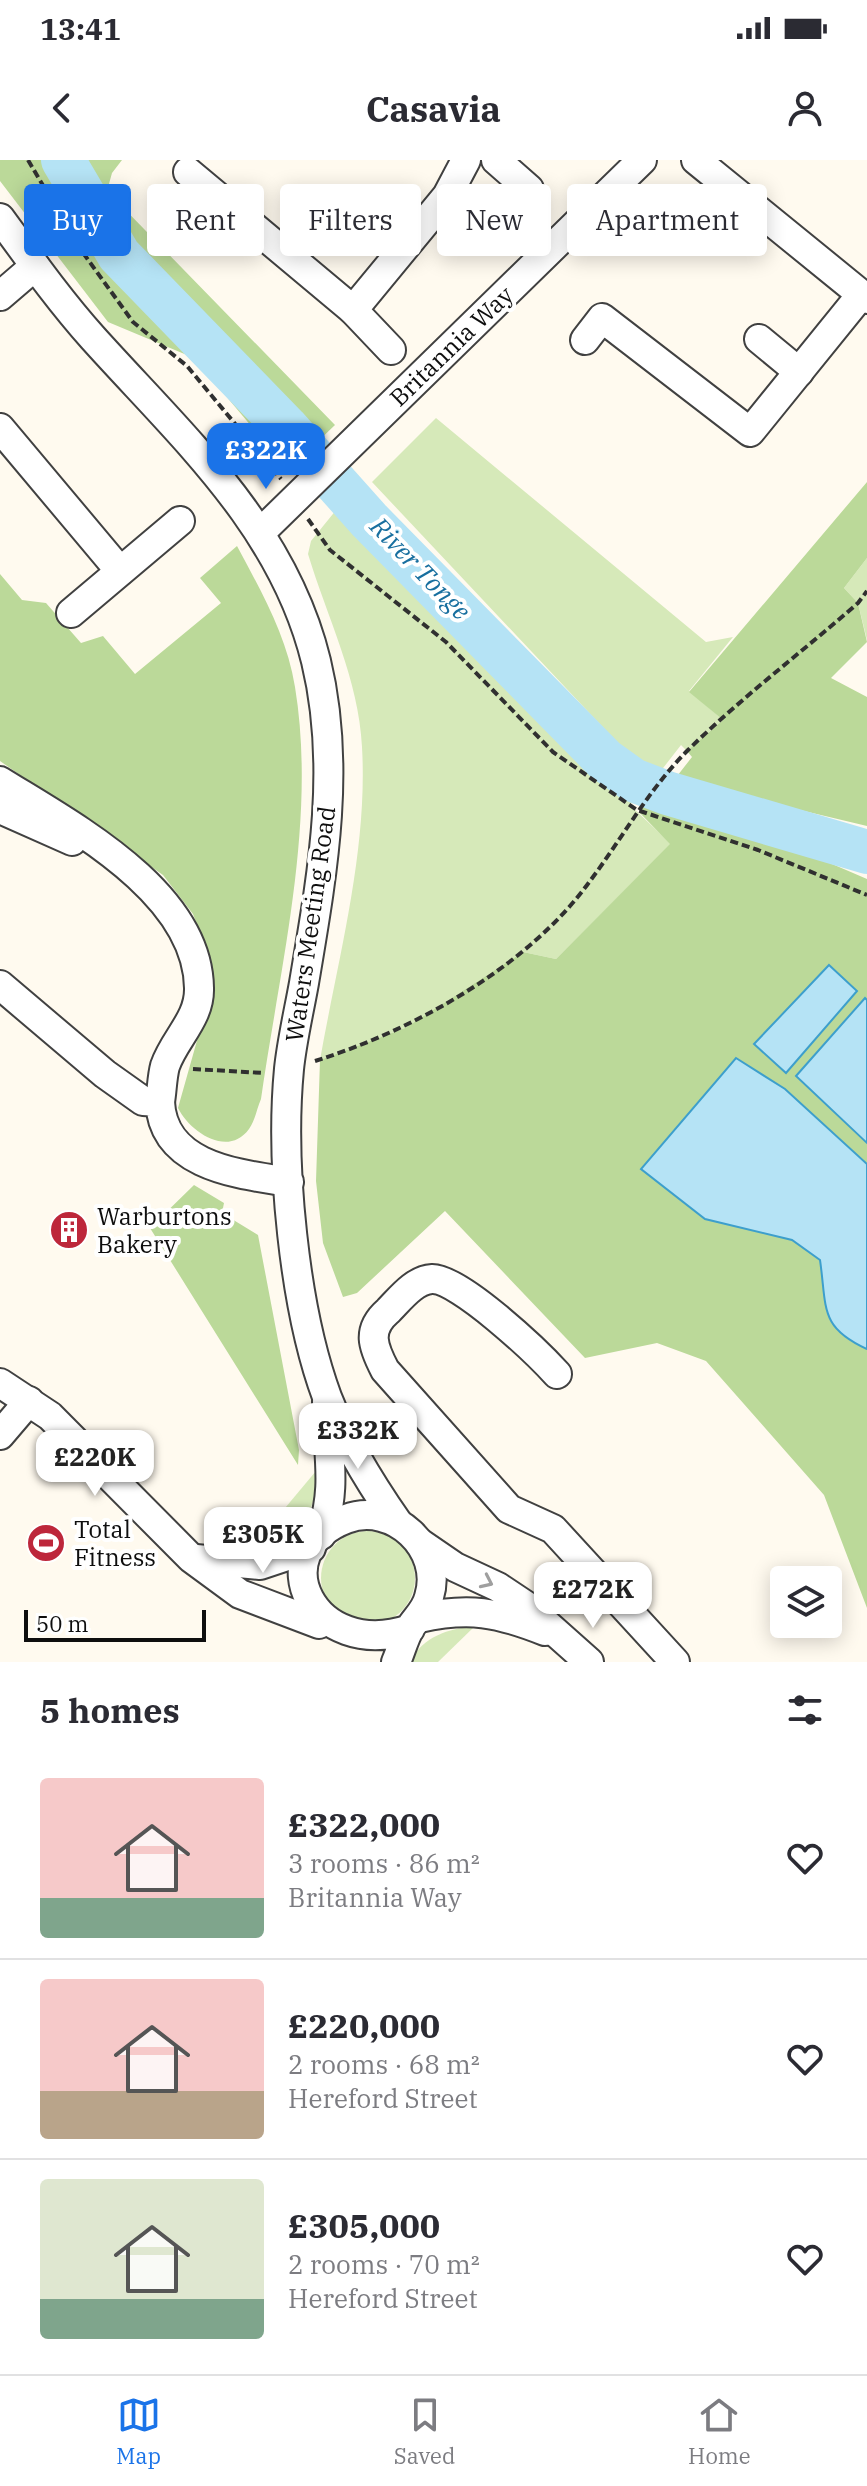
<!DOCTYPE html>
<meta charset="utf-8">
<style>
body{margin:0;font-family:"IBM Plex Serif",serif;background:#f7f7f7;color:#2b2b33;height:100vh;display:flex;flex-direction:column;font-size:30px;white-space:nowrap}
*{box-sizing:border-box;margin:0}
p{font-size:26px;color:#7c7c81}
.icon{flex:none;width:44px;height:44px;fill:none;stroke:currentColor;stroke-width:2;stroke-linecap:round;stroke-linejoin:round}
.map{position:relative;height:1502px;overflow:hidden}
.side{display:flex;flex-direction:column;background:#fff;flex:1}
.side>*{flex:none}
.hud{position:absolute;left:24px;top:24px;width:820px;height:72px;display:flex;gap:16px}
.tools{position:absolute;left:770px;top:1406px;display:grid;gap:16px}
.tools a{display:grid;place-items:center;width:72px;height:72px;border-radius:8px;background:#fff;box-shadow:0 4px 20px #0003;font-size:40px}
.scale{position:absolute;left:24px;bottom:20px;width:182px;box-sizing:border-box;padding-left:8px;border:4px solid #0e0e0e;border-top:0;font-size:22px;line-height:28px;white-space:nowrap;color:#0e0e0e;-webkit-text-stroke:6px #fff;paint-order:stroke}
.price{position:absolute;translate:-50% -68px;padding:0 18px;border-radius:16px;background:#fff;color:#222;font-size:26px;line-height:52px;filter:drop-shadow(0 2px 4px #0008)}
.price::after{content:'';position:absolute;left:50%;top:48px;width:24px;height:18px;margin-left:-12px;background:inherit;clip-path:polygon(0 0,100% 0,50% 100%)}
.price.selected{background:#1a73e8;color:#fff}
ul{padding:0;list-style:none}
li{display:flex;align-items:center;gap:24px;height:200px;padding:0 40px}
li+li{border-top:2px solid #e1e1e2}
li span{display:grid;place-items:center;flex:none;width:224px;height:160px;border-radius:8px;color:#555}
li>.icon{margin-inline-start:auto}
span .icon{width:96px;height:96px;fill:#fffc;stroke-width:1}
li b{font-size:34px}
h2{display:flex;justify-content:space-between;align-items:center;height:96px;padding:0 40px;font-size:34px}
.chip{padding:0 28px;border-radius:8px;background:#fff;box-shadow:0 4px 20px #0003;font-size:28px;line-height:72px}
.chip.selected{background:#1a73e8;color:#fff}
.status{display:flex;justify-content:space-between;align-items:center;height:56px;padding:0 40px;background:#fff;direction:ltr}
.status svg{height:22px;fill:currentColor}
header{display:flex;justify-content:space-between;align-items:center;height:104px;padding:0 40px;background:#fff;font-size:36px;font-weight:700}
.tab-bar{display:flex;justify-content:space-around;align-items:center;height:112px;border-top:2px solid #e1e1e2;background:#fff;font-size:22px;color:#7c7c81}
.tab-bar a{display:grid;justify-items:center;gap:4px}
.tab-bar .selected{color:#1a73e8}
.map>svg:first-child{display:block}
.green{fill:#d6e9b9}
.forest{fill:#bbd999}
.water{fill:#b5e3f5;stroke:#3d9fcc;stroke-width:2}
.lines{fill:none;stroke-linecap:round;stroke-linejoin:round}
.river{stroke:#b5e3f5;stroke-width:44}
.minor-casing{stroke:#414141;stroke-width:32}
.path{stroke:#303030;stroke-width:4;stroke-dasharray:8 4;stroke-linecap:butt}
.minor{stroke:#fff;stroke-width:28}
.oneway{stroke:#9f9f9f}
.labels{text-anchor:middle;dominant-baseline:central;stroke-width:8;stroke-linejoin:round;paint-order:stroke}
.street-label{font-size:24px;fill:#0e0e0e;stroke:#fff}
.poi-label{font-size:24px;fill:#0e0e0e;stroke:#fff;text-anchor:start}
.water-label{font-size:26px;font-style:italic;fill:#186f9f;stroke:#fff}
</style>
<div class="status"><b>13:41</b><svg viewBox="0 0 49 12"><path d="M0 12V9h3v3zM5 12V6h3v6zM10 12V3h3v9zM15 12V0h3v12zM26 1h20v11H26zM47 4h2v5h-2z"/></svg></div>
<header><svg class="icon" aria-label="back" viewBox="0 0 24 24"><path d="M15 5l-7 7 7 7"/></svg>Casavia<svg class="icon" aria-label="person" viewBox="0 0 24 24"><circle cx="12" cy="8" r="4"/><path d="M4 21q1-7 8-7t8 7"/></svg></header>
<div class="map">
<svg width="867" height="1502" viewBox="0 0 867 1502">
<rect width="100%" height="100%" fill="#fffaef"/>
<!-- green -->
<g class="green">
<path d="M 436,258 L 706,482 L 733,477 L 689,531 L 723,560 L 687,591 L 681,585 L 660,612 L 626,592 L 372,322 Z"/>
<path d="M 341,344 C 432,446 523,557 635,638 L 630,645 L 671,684 L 556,799 L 523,792 L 405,868 L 320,900 C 338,798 368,691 362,587 C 359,520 327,457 308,394 L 311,381 Z"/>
<path d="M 867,398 L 867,480 L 858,443 L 844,428 Z"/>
<path d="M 316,1311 C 320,1352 293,1385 253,1390 L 260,1378 Z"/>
<circle cx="368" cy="1418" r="47"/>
<path d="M 475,1466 L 438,1502 L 410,1502 C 423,1476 448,1469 475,1466 Z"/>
</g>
<!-- forest -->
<g class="forest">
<path d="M 0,0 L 122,0 L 112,13 L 107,31 L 335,265 L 288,310 L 194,198 L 108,162 L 0,21 Z"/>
<path d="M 867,322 L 867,398 L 844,428 L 858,443 L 867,482 L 831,518 L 867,537 L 867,666 L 674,620 L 692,597 L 687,591 L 723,560 L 689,532 Z"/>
<path d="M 237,386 C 261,431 287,476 295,527 C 317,661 280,806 261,939 C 257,948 255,961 249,969 C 228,998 190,972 178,948 L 209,838 L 208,795 L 193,754 L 163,715 L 0,601 L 0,414 L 22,440 L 46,443 L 81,483 L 103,476 L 135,514 L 221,443 L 200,418 Z"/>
<path d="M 647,642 L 781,682 L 867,719 L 867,840 L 797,916 L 867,983 L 867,1004 L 785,929 L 705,1059 L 792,1080 L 821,1101 C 826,1148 820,1167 867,1189 L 867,1448 L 824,1335 L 706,1201 L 657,1183 L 585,1198 L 445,1051 L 357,1133 L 343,1137 L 323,1083 L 316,1021 L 320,900 L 405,868 L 523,792 L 556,799 L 670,684 L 639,652 Z"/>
<path d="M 194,1025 L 224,1043 L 222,1053 L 258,1075 L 299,1290 L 298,1305 L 150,1068 Z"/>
</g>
<!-- water -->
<g class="water">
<path d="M 829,805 L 857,831 L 786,913 L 754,884 Z"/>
<path d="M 865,838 L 867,840 L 867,983 L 796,916 Z"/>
<path d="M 736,898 L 785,929 L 867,1004 L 867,1189 C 819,1167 827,1148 820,1100 L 792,1080 L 705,1059 L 641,1009 Z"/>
</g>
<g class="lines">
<!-- river -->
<path class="river" d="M 63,0 L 119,95 L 286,267 L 369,360 L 605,600 L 633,620 L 667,633 L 867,692"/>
<defs>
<g id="minor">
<path d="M 496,0 L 529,29"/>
<path d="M 696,0 L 867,139"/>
<path d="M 188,12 L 353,150"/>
<path d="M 0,58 C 30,99 59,140 93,178 C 182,277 283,366 316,501 C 342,608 322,716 304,823 C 299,851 292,880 289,909 C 280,1003 294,1148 327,1237 C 343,1278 373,1327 398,1363"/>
<path d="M 0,136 L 35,106"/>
<path d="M 759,179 L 799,212"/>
<path d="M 585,180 L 602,158 L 750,272 L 861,135"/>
<path d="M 391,190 L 353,150 L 447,36 L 466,0"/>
<path d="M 0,268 L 120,411"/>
<path d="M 260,373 L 642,0"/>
<path d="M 71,453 L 180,361"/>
<path d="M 0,621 C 72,666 198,732 199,828 C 200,859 174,879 165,906 C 162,917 162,930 160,942"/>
<path d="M 0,649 L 72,681"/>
<path d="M 0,825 L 105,914 L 143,941 L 160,942 C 163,1007 239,1014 289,1022"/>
<path d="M 557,1214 C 537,1192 459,1118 432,1119 C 414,1120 400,1139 388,1151 C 366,1170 373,1187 385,1210 L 509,1349 L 553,1369 L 675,1502"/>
<path d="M 0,1223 L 50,1256 L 191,1398 L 240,1434 L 319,1464"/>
<path d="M 0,1275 L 29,1241"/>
<path d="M 321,1375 C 338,1325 327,1293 327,1242"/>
<path d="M 420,1383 L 455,1407 L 498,1427 L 525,1445 L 589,1502"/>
<path d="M 196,1399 L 260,1405 L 311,1388"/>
<path d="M 419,1458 C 469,1447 497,1452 545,1471"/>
<path d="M 396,1502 C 401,1491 404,1478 410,1468 C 417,1457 426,1450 429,1437 C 444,1389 393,1341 346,1359 C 260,1392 313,1502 410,1469"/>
</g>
</defs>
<!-- minor casing -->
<use href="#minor" class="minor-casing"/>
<!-- path -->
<g class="path">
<path d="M 28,0 L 81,90 L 133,162 L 187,206 L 281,319"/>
<path d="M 308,359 L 330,390 L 446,482 L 553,592 L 637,650 L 758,690 L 867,735"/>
<path d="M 315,901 C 414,870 528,807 590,721 C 623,677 649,629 688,590 C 741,538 802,492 858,443 L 867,431"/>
<path d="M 193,909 L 264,913"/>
</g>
<!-- minor -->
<use href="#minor" class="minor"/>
</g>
<!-- one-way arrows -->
<defs><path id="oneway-chevron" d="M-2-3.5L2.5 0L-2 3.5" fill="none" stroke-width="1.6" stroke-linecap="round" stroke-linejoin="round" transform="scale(2)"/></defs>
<use class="oneway" href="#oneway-chevron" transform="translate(487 1422) rotate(25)"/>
<!-- icons -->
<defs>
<symbol id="building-disc" viewBox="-11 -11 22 22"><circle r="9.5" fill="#bd273b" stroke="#fff"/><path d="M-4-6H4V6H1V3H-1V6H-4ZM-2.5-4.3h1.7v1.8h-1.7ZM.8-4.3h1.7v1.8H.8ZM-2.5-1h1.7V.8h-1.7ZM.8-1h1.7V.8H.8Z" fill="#fff"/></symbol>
<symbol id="stadium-disc" viewBox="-11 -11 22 22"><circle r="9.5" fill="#bd273b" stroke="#fff"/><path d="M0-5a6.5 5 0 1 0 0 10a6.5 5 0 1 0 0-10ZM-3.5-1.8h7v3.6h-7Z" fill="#fff"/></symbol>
</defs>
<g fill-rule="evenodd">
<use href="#building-disc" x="47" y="1048" width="44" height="44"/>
<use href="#stadium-disc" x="24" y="1361" width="44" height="44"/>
</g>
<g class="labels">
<!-- street labels -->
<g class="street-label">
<text transform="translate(451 186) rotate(-44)">Britannia Way</text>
<text transform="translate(310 764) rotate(-82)">Waters Meeting Road</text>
</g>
<!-- poi labels -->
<g class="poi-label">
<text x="97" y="1056">Warburtons<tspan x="97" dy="28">Bakery</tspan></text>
<text x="74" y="1369">Total<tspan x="74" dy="28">Fitness</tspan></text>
</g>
<!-- water labels -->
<g class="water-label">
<text transform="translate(421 408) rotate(46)">River Tonge</text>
</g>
</g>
</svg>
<div class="tools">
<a><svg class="icon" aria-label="layers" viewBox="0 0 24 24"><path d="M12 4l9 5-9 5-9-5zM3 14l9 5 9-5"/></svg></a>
</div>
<div class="scale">50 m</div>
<b class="price selected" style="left:266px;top:331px">£322K</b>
<b class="price" style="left:358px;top:1311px">£332K</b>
<b class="price" style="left:95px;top:1338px">£220K</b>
<b class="price" style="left:263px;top:1415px">£305K</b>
<b class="price" style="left:593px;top:1470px">£272K</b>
<div class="hud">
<a class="chip selected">Buy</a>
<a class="chip">Rent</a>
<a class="chip">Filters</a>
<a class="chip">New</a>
<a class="chip">Apartment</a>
</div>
</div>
<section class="side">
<h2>5 homes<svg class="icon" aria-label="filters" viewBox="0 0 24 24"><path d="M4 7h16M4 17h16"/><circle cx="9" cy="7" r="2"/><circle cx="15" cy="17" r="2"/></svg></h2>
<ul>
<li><span style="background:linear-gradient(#f6c9c9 75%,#7fa58c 0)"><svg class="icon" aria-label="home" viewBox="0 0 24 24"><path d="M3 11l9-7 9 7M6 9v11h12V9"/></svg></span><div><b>£322,000</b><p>3 rooms · 86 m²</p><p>Britannia Way</p></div><svg class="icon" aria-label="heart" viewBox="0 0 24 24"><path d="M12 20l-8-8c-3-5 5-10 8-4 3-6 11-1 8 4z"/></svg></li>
<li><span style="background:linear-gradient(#f6c9c9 70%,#b9a48a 0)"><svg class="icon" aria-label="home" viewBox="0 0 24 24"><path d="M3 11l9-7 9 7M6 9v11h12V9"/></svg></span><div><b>£220,000</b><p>2 rooms · 68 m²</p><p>Hereford Street</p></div><svg class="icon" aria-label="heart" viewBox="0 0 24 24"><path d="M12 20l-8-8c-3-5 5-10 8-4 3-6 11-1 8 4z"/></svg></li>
<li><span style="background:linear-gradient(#dfe7d0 75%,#7fa58c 0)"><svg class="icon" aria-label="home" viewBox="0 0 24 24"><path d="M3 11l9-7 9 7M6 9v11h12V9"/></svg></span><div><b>£305,000</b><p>2 rooms · 70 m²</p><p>Hereford Street</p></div><svg class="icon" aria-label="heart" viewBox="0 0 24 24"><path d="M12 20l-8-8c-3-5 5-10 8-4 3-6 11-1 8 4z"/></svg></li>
</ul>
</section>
<nav class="tab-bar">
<a class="selected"><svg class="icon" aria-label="map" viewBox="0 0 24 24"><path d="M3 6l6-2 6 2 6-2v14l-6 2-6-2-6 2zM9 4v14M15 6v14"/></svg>Map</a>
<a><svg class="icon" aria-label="saved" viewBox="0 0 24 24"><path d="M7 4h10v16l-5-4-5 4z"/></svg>Saved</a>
<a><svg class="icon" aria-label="home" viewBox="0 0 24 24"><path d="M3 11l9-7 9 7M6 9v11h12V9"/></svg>Home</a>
</nav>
